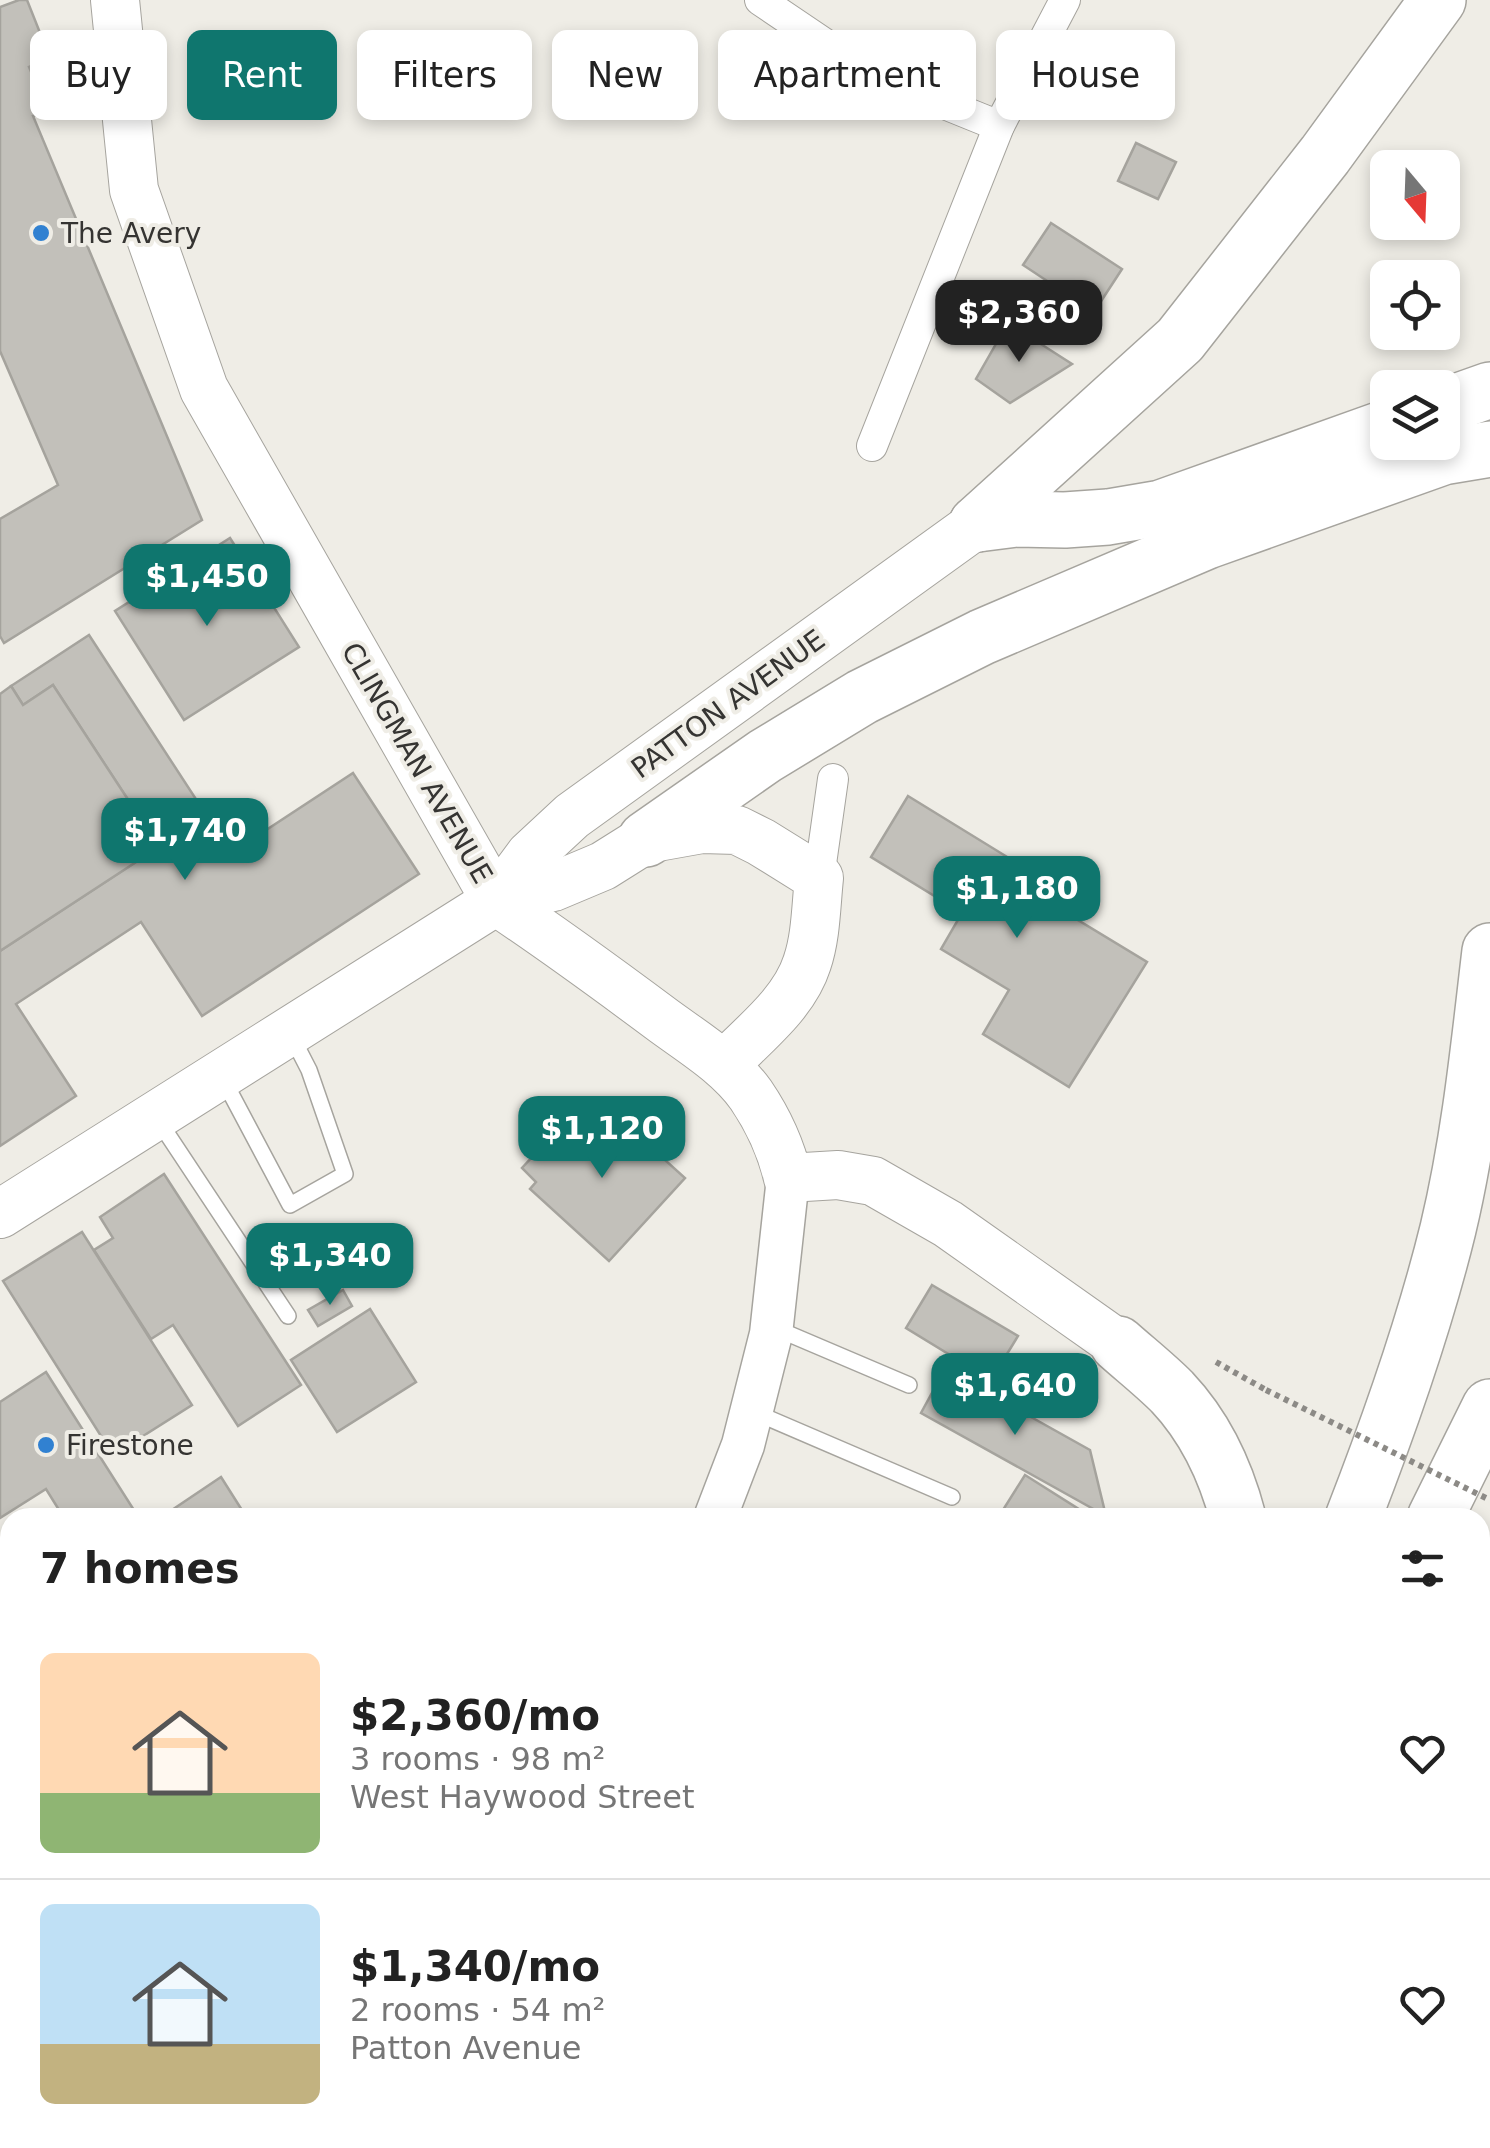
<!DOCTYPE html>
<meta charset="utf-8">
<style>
body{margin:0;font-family:"DejaVu Sans",sans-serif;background:#f6f6f6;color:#222;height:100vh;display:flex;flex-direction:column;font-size:38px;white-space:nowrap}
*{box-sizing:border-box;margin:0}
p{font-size:32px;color:#767676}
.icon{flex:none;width:55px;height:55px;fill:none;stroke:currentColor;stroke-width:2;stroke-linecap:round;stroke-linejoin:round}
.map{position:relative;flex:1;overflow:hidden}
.panel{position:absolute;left:0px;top:1508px;width:1490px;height:642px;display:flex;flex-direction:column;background:#fff;border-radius:30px 30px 0 0;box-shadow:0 5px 15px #0003}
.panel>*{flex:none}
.top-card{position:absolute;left:30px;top:30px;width:1430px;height:90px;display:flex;gap:20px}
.needle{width:65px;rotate:161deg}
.fabs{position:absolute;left:1370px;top:150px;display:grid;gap:20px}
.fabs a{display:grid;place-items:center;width:90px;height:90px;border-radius:15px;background:#fff;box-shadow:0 5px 15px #0003;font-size:50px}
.price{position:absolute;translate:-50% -85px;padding:0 22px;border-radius:20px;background:#0f766e;color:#fff;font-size:32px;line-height:65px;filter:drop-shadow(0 2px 5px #0008)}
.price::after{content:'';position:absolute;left:50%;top:60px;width:30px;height:22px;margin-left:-15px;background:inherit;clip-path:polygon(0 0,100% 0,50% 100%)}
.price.selected{background:#222;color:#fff}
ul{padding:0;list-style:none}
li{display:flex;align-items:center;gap:30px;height:250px;padding:0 40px}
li+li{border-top:2px solid #e0e0e0}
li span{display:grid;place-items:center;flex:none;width:280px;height:200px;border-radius:15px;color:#555}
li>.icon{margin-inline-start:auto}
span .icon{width:120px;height:120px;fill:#fffc;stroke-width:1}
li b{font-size:42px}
h2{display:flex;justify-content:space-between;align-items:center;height:120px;padding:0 40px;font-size:42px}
.chip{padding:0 35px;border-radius:15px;background:#fff;box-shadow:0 5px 15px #0003;font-size:35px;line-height:90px}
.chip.selected{background:#0f766e;color:#fff}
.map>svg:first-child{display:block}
.green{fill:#d9c284}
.building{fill:#c2c0ba;stroke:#a5a39d;stroke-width:2.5}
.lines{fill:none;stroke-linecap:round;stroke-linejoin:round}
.lane-casing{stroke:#a6a49e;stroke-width:18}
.street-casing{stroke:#a6a49e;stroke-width:32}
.secondary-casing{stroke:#a6a49e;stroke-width:45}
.primary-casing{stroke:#a6a49e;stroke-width:50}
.highway-casing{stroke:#a6a49e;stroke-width:58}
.path{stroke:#8c8a86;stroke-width:6;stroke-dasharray:5 5;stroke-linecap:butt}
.lane{stroke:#fff;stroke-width:15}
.street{stroke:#fff;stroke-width:30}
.secondary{stroke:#fff;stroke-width:42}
.primary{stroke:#fff;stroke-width:48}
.highway{stroke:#fff;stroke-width:55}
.path-bridge{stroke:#8c8a86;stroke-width:6;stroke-dasharray:5 5;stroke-linecap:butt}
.poi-dot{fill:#3181d1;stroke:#efede6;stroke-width:4}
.labels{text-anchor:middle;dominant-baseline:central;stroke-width:8;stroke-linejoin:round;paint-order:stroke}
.poi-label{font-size:28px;fill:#353432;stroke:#efede6;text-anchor:start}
.street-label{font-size:28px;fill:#353432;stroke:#efede6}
</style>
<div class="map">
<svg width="1490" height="2148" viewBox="0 0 1490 2148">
<rect width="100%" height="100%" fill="#efede6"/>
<!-- green -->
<path class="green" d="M 1490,1755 L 1490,1922 L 1480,1917 L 1480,1768 Z"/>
<!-- building -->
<g class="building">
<path d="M 19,0 L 27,0 L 50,58 L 29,67 L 47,110 L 33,116 L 202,520 L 4,643 L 0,636 L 0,519 L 58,485 L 0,351 L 0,7 Z"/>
<path d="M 1136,143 L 1176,162 L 1158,199 L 1118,181 Z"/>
<path d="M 1051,223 L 1122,269 L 1094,312 L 1023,265 Z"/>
<path d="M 1008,323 L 1072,364 L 1010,403 L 976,379 Z"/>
<path d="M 230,538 L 299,647 L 184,720 L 115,611 Z"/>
<path d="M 89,635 L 231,853 L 353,773 L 419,874 L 202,1016 L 141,922 L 16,1004 L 76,1096 L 0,1146 L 0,951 L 159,847 L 53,685 L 23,705 L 11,686 Z"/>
<path d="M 53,685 L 159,847 L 0,951 L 0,694 L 11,686 L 23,705 Z"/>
<path d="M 908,796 L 1082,903 L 1073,917 L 1147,962 L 1069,1087 L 983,1034 L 1009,990 L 941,949 L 962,913 L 871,857 Z"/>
<path d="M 573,1113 L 596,1133 L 613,1113 L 685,1178 L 609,1261 L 530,1189 L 536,1182 L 522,1168 Z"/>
<path d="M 164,1174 L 301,1385 L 238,1426 L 173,1325 L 151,1339 L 94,1250 L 113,1238 L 100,1217 Z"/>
<path d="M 82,1232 L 192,1405 L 113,1455 L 3,1281 Z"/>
<path d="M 932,1285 L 1018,1336 L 991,1380 L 906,1328 Z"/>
<path d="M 343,1290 L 352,1306 L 318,1326 L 308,1310 Z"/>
<path d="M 370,1309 L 416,1382 L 337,1432 L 291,1360 Z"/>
<path d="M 945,1369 L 1090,1450 L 1106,1516 L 921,1413 Z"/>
<path d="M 46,1372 L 139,1518 L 64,1518 L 46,1489 L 0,1518 L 0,1402 Z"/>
<path d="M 1025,1475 L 1085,1513 L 1082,1518 L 1009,1518 L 1001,1513 Z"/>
<path d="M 221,1477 L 247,1518 L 160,1518 Z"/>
<path d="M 0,1906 L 10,1922 L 10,1944 L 0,1950 Z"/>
<path d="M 10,1977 L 10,2045 L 0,2051 L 0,1983 Z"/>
<path d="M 616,2140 L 731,2140 L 742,2148 L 627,2148 Z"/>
</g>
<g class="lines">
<defs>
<g id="lane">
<path d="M 222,1077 L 290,1205 L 345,1174 L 309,1070 L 291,1035"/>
<path d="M 158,1120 L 288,1316"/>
<path d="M 775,1328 L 909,1385"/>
<path d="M 754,1412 L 952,1497"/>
<path d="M 324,2140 L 334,2148"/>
</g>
<g id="street">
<path d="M 760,0 L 868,73 L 999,126"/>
<path d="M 872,446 L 999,126 L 1065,0"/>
<path d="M 819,878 L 833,779"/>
</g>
<g id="secondary">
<path d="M 715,1518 L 743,1445 L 771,1334 L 788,1178"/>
<path d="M 1480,1719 L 1490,1701"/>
<path d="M 404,2148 L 408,2140"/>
<path d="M 1235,2148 L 1240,2140"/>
</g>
<g id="primary">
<path d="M 115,0 L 134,190 L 204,389 L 496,901 C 553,939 609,980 664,1021 C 694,1043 729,1064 751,1095 C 768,1120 781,1148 788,1178 L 838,1175 L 873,1181 L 948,1224 L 1118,1344"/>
<path d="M 496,901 L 530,855 L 572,816 L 977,524"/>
<path d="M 0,1214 L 496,901 L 553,887 L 603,866 L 646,839 L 702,829 L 737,830 L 761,842 L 819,878 C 816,906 816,937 807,963 C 794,1004 753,1035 724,1065"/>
</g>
<g id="highway">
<path d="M 1442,407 L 1490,390"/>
<path d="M 977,524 L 1180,340 L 1325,155 L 1438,0"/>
<path d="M 977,524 L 1016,519 L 1065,520 L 1108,517 L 1161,508 L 1388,427"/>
<path d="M 646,839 L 765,756 L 862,697 L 982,637 L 1207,541 L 1443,457 L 1490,449"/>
<path d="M 1118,1344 C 1136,1360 1155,1375 1172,1392 C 1205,1427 1226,1472 1238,1518"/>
<path d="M 1353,1518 C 1390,1423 1424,1327 1448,1229 C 1470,1137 1479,1044 1490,951"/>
<path d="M 1435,1518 L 1490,1407"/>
<path d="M 1020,2148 L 1025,2140"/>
<path d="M 1102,2148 L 1107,2140"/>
</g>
</defs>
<!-- lane casing -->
<use href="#lane" class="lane-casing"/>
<!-- street casing -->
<use href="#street" class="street-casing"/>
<!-- secondary casing -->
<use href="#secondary" class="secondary-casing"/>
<!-- primary casing -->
<use href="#primary" class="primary-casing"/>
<!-- highway casing -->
<use href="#highway" class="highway-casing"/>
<!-- path -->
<path class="path" d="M 1216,1362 L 1266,1390"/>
<!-- lane -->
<use href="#lane" class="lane"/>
<!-- street -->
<use href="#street" class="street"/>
<!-- secondary -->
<use href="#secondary" class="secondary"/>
<!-- primary -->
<use href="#primary" class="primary"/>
<!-- highway -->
<use href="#highway" class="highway"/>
<!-- path-bridge -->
<path class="path-bridge" d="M 1266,1390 L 1490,1500"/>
</g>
<!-- markers -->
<g class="poi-dot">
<circle cx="41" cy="233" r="10"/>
<circle cx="46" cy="1445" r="10"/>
</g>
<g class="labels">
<!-- poi labels -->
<g class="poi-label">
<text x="61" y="233">The Avery</text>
<text x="66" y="1445">Firestone</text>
</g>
<!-- street labels -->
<g class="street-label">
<text transform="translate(728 704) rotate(-36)">PATTON AVENUE</text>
<text transform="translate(417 763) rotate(60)">CLINGMAN AVENUE</text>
</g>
</g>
</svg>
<div class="fabs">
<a><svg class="needle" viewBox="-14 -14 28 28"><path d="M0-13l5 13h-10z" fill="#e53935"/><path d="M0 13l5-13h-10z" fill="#767676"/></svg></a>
<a><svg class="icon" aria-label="locate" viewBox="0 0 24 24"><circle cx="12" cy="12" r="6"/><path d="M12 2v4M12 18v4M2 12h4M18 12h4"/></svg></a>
<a><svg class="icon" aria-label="layers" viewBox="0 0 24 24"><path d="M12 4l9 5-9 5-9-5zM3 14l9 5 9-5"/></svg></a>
</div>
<b class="price selected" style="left:1019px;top:365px">$2,360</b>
<b class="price" style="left:207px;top:629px">$1,450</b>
<b class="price" style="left:185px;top:883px">$1,740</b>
<b class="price" style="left:1017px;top:941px">$1,180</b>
<b class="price" style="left:602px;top:1181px">$1,120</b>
<b class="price" style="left:330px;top:1308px">$1,340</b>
<b class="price" style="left:1015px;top:1438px">$1,640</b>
<div class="top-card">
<a class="chip">Buy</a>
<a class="chip selected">Rent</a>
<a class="chip">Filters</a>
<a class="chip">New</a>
<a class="chip">Apartment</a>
<a class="chip">House</a>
</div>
<section class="panel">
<h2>7 homes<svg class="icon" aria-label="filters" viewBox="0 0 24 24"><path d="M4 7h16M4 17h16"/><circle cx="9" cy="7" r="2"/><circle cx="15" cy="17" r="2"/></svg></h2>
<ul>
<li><span style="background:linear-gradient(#ffd9b3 70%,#8fb573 0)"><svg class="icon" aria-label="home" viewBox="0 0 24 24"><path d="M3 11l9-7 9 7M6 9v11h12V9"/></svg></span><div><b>$2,360/mo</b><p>3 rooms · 98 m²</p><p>West Haywood Street</p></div><svg class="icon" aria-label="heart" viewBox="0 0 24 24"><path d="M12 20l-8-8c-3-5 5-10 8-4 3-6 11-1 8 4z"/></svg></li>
<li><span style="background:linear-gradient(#bfe0f5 70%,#c2b280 0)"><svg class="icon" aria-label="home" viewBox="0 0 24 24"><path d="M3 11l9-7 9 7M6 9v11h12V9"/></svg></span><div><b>$1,340/mo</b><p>2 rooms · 54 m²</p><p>Patton Avenue</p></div><svg class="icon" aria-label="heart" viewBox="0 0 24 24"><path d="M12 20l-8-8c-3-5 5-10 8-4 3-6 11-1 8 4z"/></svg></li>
</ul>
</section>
</div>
